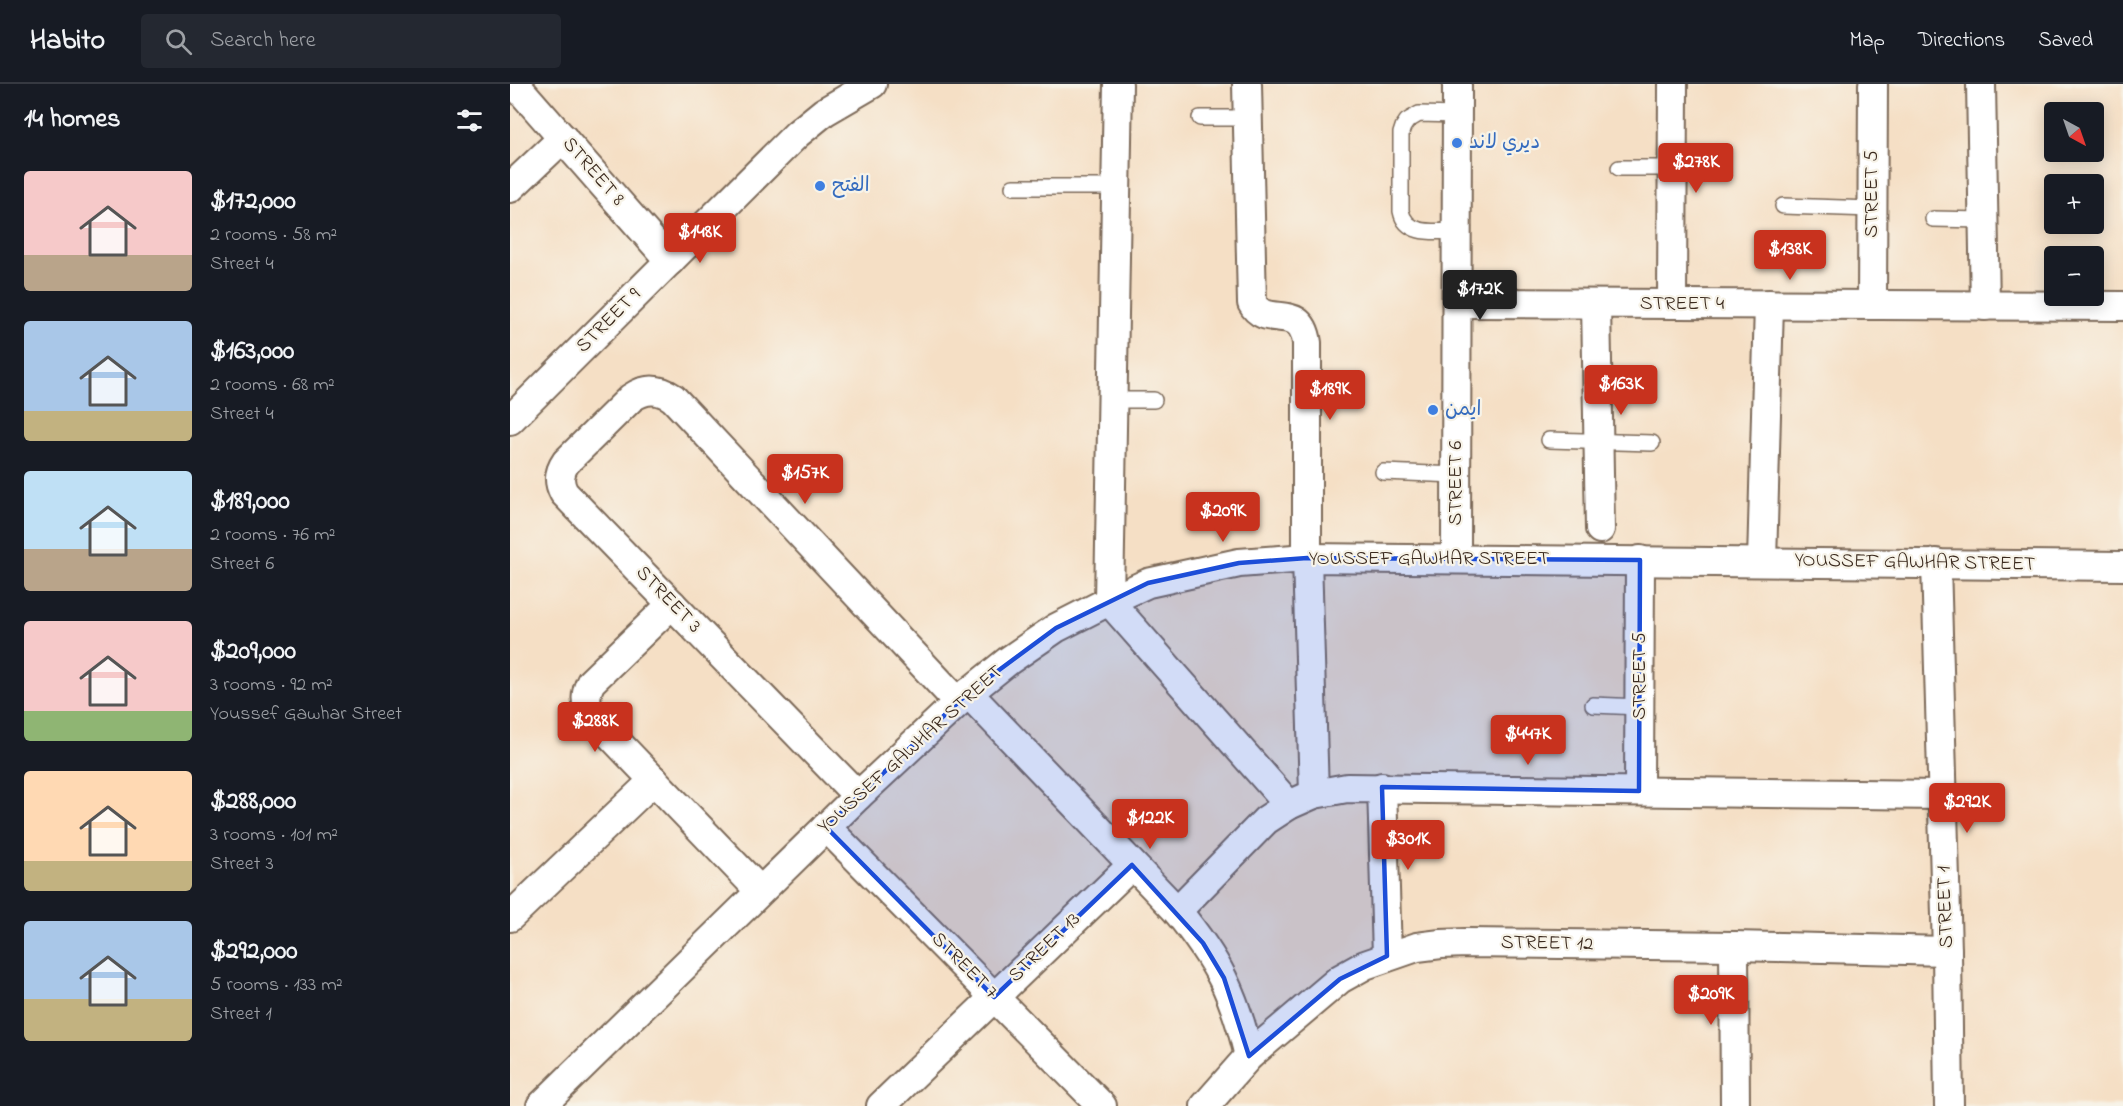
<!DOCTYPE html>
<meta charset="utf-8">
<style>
body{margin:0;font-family:"Indie Flower","Playpen Sans Arabic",sans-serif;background:#242831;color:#f1f3f6;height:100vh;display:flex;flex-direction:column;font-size:22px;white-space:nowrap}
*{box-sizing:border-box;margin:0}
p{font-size:20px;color:#9ea1a6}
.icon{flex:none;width:33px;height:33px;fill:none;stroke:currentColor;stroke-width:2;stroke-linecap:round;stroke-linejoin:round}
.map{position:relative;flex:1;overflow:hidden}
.side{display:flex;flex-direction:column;background:#171b24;width:510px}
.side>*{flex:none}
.needle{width:39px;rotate:140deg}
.buttons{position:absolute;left:1534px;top:18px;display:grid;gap:12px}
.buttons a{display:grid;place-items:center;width:60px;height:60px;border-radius:6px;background:#171b24;box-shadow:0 3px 15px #0003;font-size:30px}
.price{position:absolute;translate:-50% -51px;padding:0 14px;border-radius:6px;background:#c8321e;color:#fff;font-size:20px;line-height:39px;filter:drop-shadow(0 2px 3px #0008)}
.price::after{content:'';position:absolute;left:50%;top:36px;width:18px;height:14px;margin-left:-9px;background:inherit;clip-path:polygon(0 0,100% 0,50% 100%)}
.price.on{background:#222;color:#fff}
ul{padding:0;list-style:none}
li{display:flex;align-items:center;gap:18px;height:150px;padding:0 24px}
li span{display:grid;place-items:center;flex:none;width:168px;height:120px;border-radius:6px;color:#555}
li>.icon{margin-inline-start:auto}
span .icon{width:72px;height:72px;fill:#fffc;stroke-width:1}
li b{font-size:26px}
h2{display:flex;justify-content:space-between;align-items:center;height:72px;padding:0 24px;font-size:26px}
header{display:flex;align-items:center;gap:36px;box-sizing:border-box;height:84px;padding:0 30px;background:#171b24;border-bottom:2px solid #363941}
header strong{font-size:28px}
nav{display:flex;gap:33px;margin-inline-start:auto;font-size:21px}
.search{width:420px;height:54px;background:#242831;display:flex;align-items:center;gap:15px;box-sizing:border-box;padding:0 21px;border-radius:6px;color:#9ea1a6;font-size:22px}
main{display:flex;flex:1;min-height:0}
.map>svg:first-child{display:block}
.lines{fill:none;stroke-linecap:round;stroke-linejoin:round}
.lane-casing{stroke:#7c6958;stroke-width:18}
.street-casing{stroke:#7c6958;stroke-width:32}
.lane{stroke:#fff;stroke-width:15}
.street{stroke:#fff;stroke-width:28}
.marked{fill:#1d4ed8;fill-opacity:0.2;stroke:#1d4ed8;stroke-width:4.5;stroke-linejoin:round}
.shop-dot{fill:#3f7fe0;stroke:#f7f3e8;stroke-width:2}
.labels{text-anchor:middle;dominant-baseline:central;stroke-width:4.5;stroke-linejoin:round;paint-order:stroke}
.shop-label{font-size:20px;fill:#366cbe;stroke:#f7f3e8;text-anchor:start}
.street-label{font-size:20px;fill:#3b2a1e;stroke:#f7f3e8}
</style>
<header>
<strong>Habito</strong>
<div class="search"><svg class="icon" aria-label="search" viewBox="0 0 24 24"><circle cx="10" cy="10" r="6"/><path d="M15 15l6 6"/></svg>Search here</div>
<nav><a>Map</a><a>Directions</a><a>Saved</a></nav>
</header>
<main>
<section class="side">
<h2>14 homes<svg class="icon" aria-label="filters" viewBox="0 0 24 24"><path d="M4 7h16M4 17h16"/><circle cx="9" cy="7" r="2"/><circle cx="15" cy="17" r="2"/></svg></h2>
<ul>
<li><span style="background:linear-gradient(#f6c9c9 70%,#b9a48a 0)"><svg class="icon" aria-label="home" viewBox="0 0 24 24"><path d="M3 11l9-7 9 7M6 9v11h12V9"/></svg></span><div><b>$172,000</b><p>2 rooms · 58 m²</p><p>Street 4</p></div></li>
<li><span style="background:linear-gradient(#a9c7e8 75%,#c2b280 0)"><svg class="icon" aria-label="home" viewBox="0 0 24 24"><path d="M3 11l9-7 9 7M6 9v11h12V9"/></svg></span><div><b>$163,000</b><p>2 rooms · 68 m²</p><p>Street 4</p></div></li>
<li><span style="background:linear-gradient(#bfe0f5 65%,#b9a48a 0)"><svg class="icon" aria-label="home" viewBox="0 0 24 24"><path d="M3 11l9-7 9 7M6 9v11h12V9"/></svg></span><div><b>$189,000</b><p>2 rooms · 76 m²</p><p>Street 6</p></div></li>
<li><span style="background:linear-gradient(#f6c9c9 75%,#8fb573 0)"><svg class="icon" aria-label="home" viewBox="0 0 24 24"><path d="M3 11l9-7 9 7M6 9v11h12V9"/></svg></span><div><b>$209,000</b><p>3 rooms · 92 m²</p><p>Youssef Gawhar Street</p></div></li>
<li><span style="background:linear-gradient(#ffd9b3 75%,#c2b280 0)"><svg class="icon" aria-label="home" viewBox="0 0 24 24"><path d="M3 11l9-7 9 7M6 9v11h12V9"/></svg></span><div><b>$288,000</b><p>3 rooms · 101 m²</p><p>Street 3</p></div></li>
<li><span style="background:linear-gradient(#a9c7e8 65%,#c2b280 0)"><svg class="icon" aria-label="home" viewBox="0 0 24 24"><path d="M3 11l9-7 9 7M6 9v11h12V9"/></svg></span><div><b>$292,000</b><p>5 rooms · 133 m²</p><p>Street 1</p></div></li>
</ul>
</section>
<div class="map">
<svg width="1613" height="1022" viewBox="0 0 1613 1022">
<rect width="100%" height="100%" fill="#f7f3e8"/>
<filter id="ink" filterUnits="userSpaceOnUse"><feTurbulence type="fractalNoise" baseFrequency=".0167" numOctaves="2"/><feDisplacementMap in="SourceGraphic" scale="12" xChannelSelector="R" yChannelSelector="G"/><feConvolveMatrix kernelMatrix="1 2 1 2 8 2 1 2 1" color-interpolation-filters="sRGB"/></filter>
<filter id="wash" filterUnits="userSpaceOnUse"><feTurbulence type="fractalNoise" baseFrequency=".008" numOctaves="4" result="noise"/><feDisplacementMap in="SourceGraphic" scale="24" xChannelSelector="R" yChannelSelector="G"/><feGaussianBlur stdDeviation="1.35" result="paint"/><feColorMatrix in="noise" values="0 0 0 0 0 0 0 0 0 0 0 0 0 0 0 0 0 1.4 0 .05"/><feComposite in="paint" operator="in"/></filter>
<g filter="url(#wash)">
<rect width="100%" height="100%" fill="#f5dfc5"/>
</g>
<g filter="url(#ink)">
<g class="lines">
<defs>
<g id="lane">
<path d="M 947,31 L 909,30 L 897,37 L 893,43 L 891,49 L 891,127 C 896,153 927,147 947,147"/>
<path d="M 690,34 L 737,34"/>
<path d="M 1109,84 L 1163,84"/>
<path d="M 503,103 L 606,103"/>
<path d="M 1273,122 L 1362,125"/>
<path d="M 1423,135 L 1473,136"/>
<path d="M 603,316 L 644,316"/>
<path d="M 1039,356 L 1142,359"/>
<path d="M 873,388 L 947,391"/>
<path d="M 1083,621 L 1130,623"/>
</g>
<g id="street">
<path d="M 5,0 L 160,177"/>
<path d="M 608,0 L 599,517 L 779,721"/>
<path d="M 737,0 L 742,219 C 756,246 791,216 797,259 L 797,474 L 804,710"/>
<path d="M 1471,0 L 1475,222"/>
<path d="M 0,104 L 53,54"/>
<path d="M 947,219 L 1613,222"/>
<path d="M 1086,220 L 1090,445"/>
<path d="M 1162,220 L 1163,0"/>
<path d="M 1362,221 L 1363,0"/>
<path d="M 0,336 L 287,50 L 314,28 L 362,0"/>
<path d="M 946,474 L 947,0"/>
<path d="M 1252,478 L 1259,220"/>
<path d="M 1426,479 L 1437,867 L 1439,1022"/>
<path d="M 162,520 L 81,598 C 74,611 75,621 83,633 L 250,807"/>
<path d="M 458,609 L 667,827 C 708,877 724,909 739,972"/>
<path d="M 872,703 L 877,872"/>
<path d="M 1129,707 L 1130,476"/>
<path d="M 348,712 L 54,409 C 48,398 49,388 56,378 L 121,314 C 135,304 149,304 163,314 L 448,618"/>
<path d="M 316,743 L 592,1022"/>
<path d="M 667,827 L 756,736 L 779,721 L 804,710 L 837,704 L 1432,711"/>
<path d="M 0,833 L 144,696"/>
<path d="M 1224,862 L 1225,1022"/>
<path d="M 31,1022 L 348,712 L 458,609 L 498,577 L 546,544 L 599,517 L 638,499 L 729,479 L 797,474 L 1613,482"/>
<path d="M 371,1022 L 622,781"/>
<path d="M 695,1022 L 739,972 L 830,895 L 855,881 L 907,863 L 931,860 L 956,859 L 1224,862 L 1437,867"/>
</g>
</defs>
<!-- lane casing -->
<use href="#lane" class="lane-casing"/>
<!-- street casing -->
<use href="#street" class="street-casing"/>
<!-- lane -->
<use href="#lane" class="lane"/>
<!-- street -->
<use href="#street" class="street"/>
</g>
</g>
<!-- marked area -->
<path class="marked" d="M 797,474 L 1130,476 L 1129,707 L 872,703 L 877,872 L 830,895 L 739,972 L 714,894 L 693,859 L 622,781 L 484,913 L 316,743 L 458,609 L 546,544 L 638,499 L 729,479 Z"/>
<!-- markers -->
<g class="shop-dot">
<circle cx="947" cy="59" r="6"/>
<circle cx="310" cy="102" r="6"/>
<circle cx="923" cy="326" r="6"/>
</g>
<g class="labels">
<!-- shop labels -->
<g class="shop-label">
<text x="959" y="59">ديري لاند</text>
<text x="322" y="102">الفتح</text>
<text x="935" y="326">ايمن</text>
</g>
<!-- street labels -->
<g class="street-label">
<text transform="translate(83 88) rotate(49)">STREET 8</text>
<text transform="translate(1362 110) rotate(-90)">STREET 5</text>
<text x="1172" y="220">STREET 4</text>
<text transform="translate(99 237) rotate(-45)">STREET 9</text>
<text transform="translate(946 399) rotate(-90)">STREET 6</text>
<text x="919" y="475">YOUSSEF GAWHAR STREET</text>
<text transform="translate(1405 479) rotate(1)">YOUSSEF GAWHAR STREET</text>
<text transform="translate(158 516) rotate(46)">STREET 3</text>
<text transform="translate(1130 592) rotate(-90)">STREET 5</text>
<text transform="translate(401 666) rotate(-42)">YOUSSEF GAWHAR STREET</text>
<text transform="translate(1436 823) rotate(-92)">STREET 1</text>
<text transform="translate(1037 860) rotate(1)">STREET 12</text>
<text transform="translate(535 864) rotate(-44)">STREET 13</text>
<text transform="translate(454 882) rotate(45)">STREET 7</text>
</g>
</g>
</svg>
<div class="buttons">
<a><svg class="needle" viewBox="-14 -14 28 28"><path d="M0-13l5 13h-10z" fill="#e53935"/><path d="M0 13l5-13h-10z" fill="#9ea1a6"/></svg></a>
<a>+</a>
<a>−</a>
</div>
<b class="price" style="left:1186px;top:110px">$278K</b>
<b class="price" style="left:190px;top:180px">$148K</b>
<b class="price" style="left:1280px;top:197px">$138K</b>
<b class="price on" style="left:970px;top:237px">$172K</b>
<b class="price" style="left:1111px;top:332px">$163K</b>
<b class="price" style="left:820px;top:337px">$189K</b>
<b class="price" style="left:295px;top:421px">$157K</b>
<b class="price" style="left:713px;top:459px">$209K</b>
<b class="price" style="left:85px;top:669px">$288K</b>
<b class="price" style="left:1018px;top:682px">$447K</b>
<b class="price" style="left:1457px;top:750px">$292K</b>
<b class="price" style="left:640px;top:766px">$122K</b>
<b class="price" style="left:898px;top:787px">$301K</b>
<b class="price" style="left:1201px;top:942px">$209K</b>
</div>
</main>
